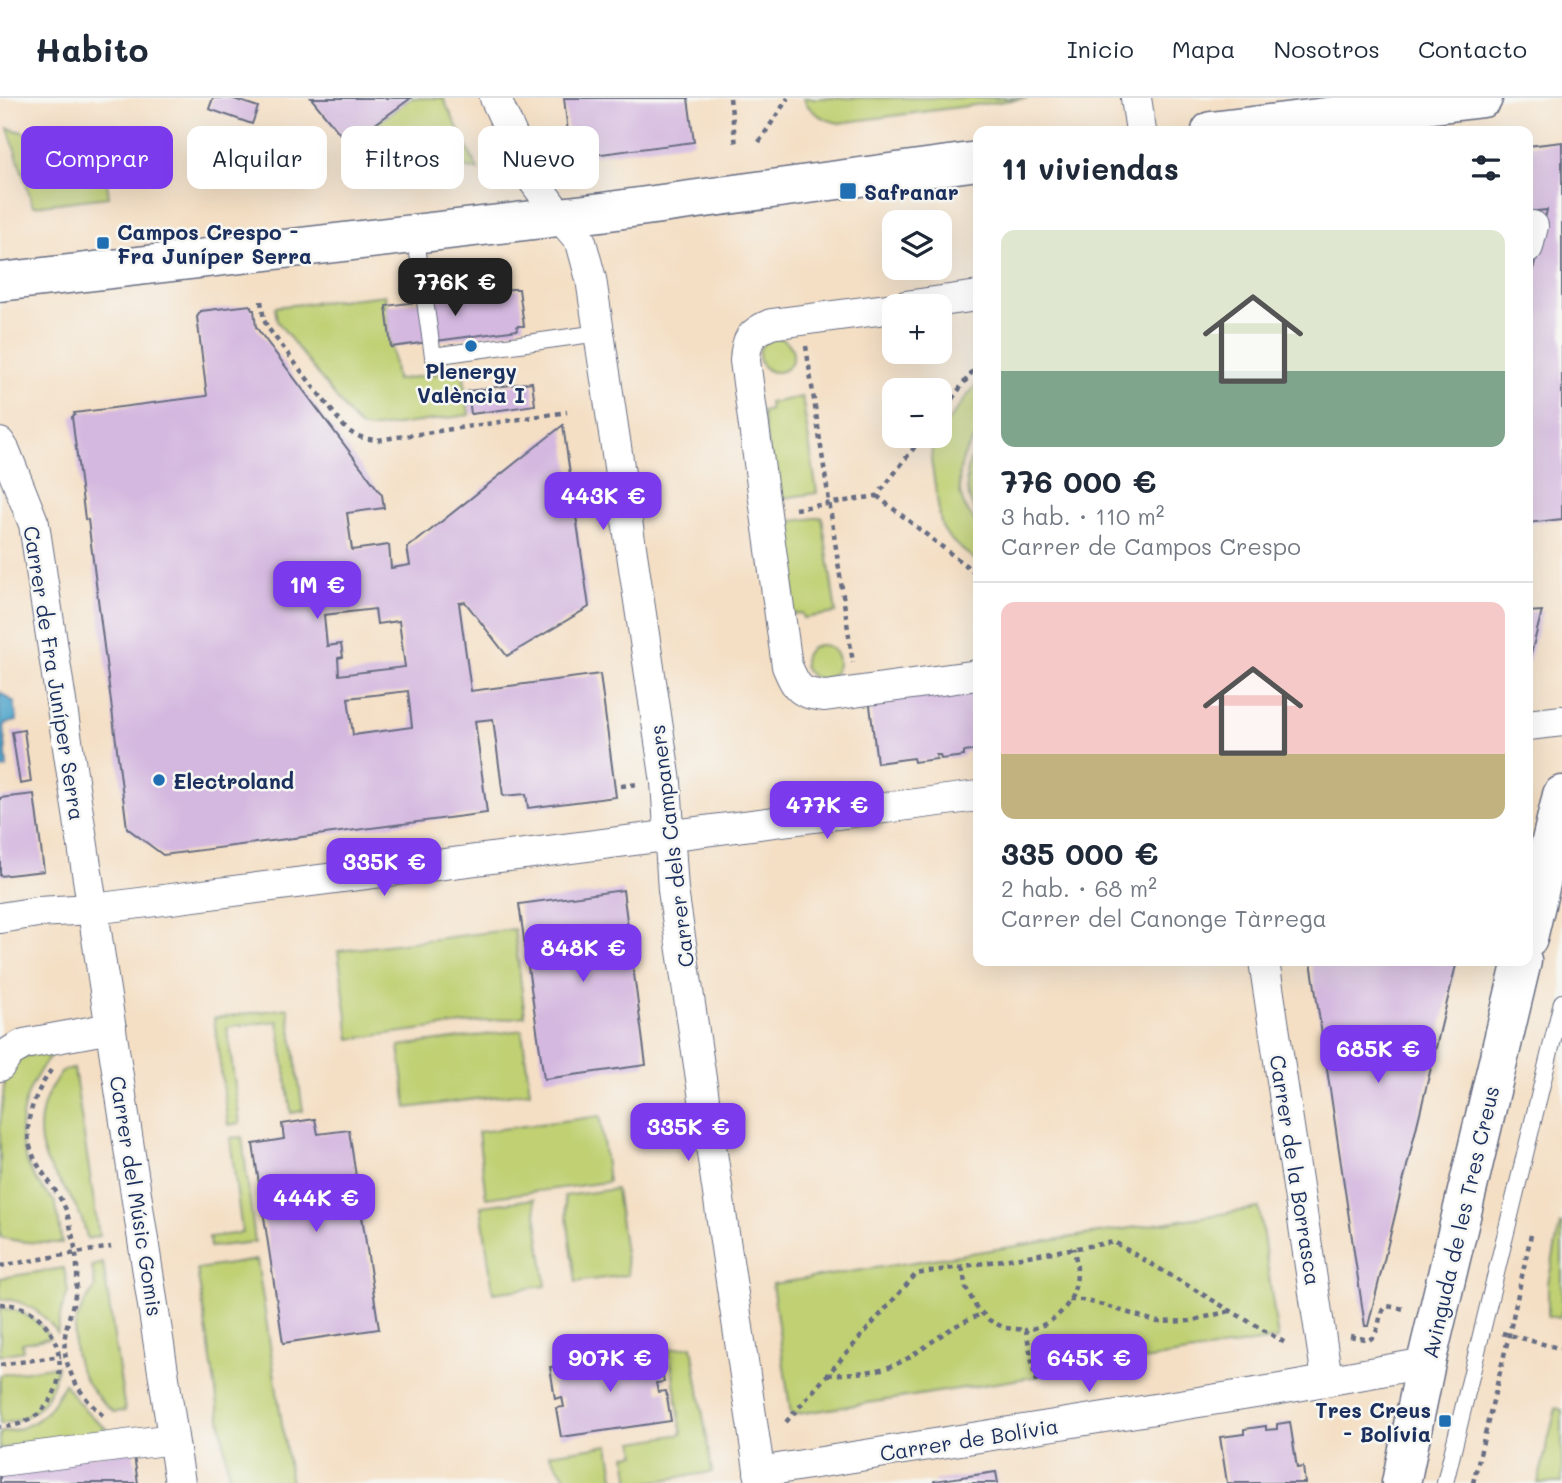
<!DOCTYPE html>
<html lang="es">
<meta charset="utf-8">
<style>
body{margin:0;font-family:Mali,sans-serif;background:#f6f6f7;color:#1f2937;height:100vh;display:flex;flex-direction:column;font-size:26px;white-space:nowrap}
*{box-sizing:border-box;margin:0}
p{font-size:23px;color:#747a83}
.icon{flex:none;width:38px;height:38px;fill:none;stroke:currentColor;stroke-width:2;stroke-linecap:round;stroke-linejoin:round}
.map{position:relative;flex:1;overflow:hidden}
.panel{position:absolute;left:973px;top:28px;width:560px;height:840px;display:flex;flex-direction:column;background:#fff;border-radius:14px;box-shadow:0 7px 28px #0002}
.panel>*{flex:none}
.hud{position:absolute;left:21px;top:28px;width:665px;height:63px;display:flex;gap:14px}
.controls{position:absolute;left:882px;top:112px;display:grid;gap:14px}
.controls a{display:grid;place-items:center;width:70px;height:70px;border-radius:14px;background:#fff;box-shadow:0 7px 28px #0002;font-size:35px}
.price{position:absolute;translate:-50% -60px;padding:0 16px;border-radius:14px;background:#7c3aed;color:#fff;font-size:23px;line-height:46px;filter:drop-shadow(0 2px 4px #0008)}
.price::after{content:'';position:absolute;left:50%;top:42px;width:21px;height:16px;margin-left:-10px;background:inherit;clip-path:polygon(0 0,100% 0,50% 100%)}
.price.on{background:#222;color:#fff}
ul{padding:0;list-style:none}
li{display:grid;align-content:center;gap:14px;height:371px;padding:0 28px}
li+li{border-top:2px solid #e0e1e3}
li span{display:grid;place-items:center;height:217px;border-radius:14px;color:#555}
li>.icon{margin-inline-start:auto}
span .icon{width:126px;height:126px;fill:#fffc;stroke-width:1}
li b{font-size:30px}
h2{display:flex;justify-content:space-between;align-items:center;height:84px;padding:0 28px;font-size:30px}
.chip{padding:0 24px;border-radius:14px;background:#fff;box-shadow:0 7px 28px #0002;font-size:24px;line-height:63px}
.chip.on{background:#7c3aed;color:#fff}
header{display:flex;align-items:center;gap:42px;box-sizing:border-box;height:98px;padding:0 35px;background:#fff;border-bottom:2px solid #e0e1e3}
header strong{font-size:33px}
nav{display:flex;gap:38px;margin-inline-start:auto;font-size:24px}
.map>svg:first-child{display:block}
.green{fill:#c0d073;stroke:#6e8068;stroke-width:2}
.water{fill:#4da4ca;stroke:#346a94;stroke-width:2}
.building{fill:#d4b8df;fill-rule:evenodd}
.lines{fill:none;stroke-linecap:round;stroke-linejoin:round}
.lane-casing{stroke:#676d82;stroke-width:18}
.street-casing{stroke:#676d82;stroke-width:32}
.secondary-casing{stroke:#676d82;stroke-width:41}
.primary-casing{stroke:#676d82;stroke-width:41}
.path{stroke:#676d82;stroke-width:4.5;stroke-dasharray:5 5;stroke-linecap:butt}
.lane{stroke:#fff;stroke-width:16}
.street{stroke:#fff;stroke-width:30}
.secondary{stroke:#fff;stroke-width:38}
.primary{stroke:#fff;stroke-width:38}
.poi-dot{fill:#1f6fb2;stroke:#f6f6f2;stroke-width:2.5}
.labels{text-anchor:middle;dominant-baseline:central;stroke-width:5;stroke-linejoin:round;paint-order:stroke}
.poi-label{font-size:21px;font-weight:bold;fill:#1b2f5e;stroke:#f6f6f2;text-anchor:start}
.street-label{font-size:21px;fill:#1b2f5e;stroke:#f6f6f2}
</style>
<header>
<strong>Habito</strong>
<nav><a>Inicio</a><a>Mapa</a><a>Nosotros</a><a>Contacto</a></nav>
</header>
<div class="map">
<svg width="1562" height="1385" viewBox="0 0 1562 1385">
<rect width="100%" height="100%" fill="#f6f6f2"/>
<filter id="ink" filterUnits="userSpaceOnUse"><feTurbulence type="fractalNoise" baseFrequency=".0143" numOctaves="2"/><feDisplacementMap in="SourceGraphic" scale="14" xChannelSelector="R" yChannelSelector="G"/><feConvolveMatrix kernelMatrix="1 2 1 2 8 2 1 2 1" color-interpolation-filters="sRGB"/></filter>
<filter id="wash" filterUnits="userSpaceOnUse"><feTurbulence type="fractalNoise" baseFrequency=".00686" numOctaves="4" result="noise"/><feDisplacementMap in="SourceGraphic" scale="28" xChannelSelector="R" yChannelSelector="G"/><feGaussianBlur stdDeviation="1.57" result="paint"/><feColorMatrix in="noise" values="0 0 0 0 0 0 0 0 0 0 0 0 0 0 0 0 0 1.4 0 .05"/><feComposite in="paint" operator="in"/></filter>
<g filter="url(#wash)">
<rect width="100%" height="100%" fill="#f4dfc4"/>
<!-- green -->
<g class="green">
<path d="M 411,0 L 443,0 L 478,72 L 348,46 Z"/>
<path d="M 803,0 L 1028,0 L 839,25 C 824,22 810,14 803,0 Z"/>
<path d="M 8,30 L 103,57 L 109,99 L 33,108 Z"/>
<path d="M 385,197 L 396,282 L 463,272 L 469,317 L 369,331 L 361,329 L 354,323 L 277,223 L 275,209 Z"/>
<circle cx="776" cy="257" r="17"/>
<path d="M 978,284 L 978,336 C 960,356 954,382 964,407 C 967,415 977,423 978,430 C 980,441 978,453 978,464 C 965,453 947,443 941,426 L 931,362 L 932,349 L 938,338 L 940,338 L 940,334 Z"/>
<path d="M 802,299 L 817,395 L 776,401 L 762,314 L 770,312 L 769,305 Z"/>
<path d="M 978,348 L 978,417 C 963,397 963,368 978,348 Z"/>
<path d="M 822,419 L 836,515 L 803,520 L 802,515 L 791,516 L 778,425 Z"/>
<circle cx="821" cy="564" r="17"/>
<path d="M 514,831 L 525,918 L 350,941 L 338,853 Z"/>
<path d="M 288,910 L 303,1013 L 291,1015 L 278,923 L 227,929 L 240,1025 L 228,1027 L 214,920 Z"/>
<path d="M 522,932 L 530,994 L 407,1010 L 399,948 Z"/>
<path d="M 50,952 L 51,957 C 21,995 9,1039 36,1082 C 39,1086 43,1091 46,1095 C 48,1098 52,1100 54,1103 C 58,1109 60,1136 62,1145 C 41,1145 20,1145 0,1139 L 0,1027 L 4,990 L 5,979 L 18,960 Z"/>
<path d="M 74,971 L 99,1138 L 87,1141 C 82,1111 69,1098 53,1074 C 31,1042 39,1002 62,973 Z"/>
<path d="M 600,1018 L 608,1084 L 486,1100 L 478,1034 Z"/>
<path d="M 242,1039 L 255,1144 L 210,1149 L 209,1139 L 242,1135 L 230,1040 Z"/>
<path d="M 616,1091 L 628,1177 L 576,1184 L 564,1098 Z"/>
<path d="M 534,1101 L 546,1188 L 493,1195 L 481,1108 Z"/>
<path d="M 1259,1110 L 1278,1241 L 791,1317 L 772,1186 Z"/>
<path d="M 1560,1126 L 1562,1126 L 1562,1213 L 1559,1220 L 1548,1218 L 1548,1185 Z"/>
<path d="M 257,1162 L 291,1385 L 230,1385 L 197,1171 Z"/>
<path d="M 103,1165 L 125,1313 L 113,1314 C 82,1287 61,1249 83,1208 C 86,1202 91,1196 95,1190 L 92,1168 Z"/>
<path d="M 64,1170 L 68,1194 L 61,1214 L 57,1235 C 44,1215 24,1201 0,1201 L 0,1180 Z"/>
<path d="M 0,1210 C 21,1212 39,1221 50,1240 L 22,1245 L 23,1253 L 0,1257 Z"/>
<path d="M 692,1248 L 712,1374 L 644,1385 L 630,1385 L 626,1357 L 636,1356 L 634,1344 L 682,1336 L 669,1251 Z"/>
<path d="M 57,1268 C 51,1303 36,1321 0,1326 L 0,1277 Z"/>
<path d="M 64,1285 C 76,1304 89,1318 107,1331 L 108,1334 L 0,1351 L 0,1335 C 36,1329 49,1318 64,1285 Z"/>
<path d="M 1556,1310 L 1562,1312 L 1562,1385 L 1538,1385 Z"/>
<path d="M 609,1347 L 615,1385 L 569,1385 L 549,1356 Z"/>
</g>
<!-- water -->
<path class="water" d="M 0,594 L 14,604 L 17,623 L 4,626 L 7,670 L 0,671 Z"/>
<g id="blocks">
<!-- building -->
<g class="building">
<path d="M 213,0 L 231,0 L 258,9 L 252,26 L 209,11 Z"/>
<path d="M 311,0 L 411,0 L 348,46 Z"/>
<path d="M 564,0 L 688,0 L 694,44 L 571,60 Z"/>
<path d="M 1562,44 L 1562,421 L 1528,425 L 1528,193 L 1547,112 L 1528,114 L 1528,48 Z"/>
<path d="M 512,191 L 519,191 L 524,228 L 517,228 L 518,232 L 391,249 L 386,208 Z"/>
<path d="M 250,207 L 252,212 L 254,212 L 256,229 L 382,397 L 384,410 L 347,415 L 352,452 L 389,447 L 391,470 L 410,467 L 407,449 L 417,443 L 563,327 L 589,509 L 507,558 L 465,504 L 459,505 L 471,593 L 600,576 L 616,699 L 528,710 L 526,696 L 503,698 L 493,621 L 475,623 L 487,715 L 163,757 L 127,730 L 92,454 L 88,422 L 85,421 L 72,319 L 75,317 L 74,315 L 207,298 L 197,219 L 201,213 ZM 375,511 L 377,526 L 399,523 L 405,569 L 339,577 L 338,560 L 343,559 L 341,546 L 327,548 L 324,517 ZM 408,593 L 412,629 L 353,637 L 348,600 Z"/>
<path d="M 532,284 L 535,307 L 471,316 L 468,293 Z"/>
<path d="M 1542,513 L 1529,564 L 1528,564 L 1528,514 Z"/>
<path d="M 978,581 L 978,652 L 964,654 L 964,658 L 941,661 L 940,657 L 936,657 L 937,661 L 914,664 L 913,660 L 877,665 L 869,599 Z"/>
<path d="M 24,632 L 31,684 L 20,686 L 12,634 Z"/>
<path d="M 34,696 L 44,773 L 0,778 L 0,700 Z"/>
<path d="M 623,792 L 646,967 L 544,981 L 519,806 Z"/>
<path d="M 1311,863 L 1457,863 L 1368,1228 L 1365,1228 Z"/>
<path d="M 315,1021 L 318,1036 L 349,1032 L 379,1231 L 283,1245 L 253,1046 L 284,1041 L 282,1026 Z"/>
<path d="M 659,1253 L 664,1284 L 656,1285 L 658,1294 L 666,1293 L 671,1323 L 561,1339 L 556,1310 L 564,1309 L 562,1299 L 555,1301 L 550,1269 Z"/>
<path d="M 1290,1324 L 1297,1370 L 1303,1369 L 1305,1385 L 1227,1385 L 1220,1339 L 1244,1336 L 1244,1331 L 1266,1328 L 1266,1332 L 1277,1331 L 1277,1326 Z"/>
<path d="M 133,1351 L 138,1385 L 0,1385 L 0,1372 Z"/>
<path d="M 996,1374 L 998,1385 L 934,1385 L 934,1383 Z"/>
</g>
</g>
</g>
<g filter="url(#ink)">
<use href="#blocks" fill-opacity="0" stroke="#676d82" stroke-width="2"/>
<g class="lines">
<defs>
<g id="lane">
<path d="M 415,135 L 433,258 L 599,235"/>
<path d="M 1445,1385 L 1562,904"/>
</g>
<g id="street">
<path d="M 495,0 L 533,82 L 560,119 L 581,144 L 591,181 L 666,684 L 673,792 L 761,1385"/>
<path d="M 1136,0 L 1141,33"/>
<path d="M 1528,129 L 1533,128 L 1528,149"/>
<path d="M 905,208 L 978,198"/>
<path d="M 894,210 L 771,226 C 750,235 746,241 745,263 L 787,568 C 797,591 799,595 825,598 L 978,577"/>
<path d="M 0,345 L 5,353 L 34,426 L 180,1385"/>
<path d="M 1528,627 L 1562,623"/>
<path d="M 0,820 L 38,814 L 93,811 L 978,698"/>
<path d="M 1264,863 L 1327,1281"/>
<path d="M 0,968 L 10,954 L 24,946 L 111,930"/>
<path d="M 0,1363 L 173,1341"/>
<path d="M 759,1374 L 1280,1291 L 1426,1265"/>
</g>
<g id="secondary">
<path d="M 1211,33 L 1483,0"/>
<path d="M 0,184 L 602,114 L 978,63"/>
</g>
<g id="primary">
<path d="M 1528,840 L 1562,697"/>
<path d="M 1401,1385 L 1426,1265 L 1522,863"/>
</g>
</defs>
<!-- lane casing -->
<use href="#lane" class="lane-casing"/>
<!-- street casing -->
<use href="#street" class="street-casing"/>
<!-- secondary casing -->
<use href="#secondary" class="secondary-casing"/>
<!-- primary casing -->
<use href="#primary" class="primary-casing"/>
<!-- path -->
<g class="path">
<path d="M 730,0 L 736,47"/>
<path d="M 759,44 L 788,0"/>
<path d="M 261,203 L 264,222 L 268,230 L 346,331 C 357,339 364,341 378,342 L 567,314"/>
<path d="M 806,248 L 853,565"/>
<path d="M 940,317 L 978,266"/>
<path d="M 877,398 L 978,477"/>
<path d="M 795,411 L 877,398 L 923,338"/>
<path d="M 621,688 L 639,686"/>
<path d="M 51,972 C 39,990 27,1013 28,1036 C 30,1068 55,1085 66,1112 C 68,1118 70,1126 71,1132 C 76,1150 79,1173 76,1191 C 74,1207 67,1222 65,1238 C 61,1270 82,1301 106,1320"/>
<path d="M 0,1168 L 111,1149"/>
<path d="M 962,1169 L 966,1190 L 976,1209 L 989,1222 L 1005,1230 L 1026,1232"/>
<path d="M 1069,1202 L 1082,1202 L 1103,1207 L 1158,1224 L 1190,1223 L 1230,1213"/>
<path d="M 0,1206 C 76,1206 83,1326 0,1329"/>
<path d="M 1502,1235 L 1562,1251"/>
<path d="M 1350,1238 L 1369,1242 C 1382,1234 1376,1217 1387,1208 L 1405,1211"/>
<path d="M 0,1267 L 61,1258"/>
<path d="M 828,1277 C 852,1275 881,1275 903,1263 C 933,1246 948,1227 983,1216"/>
<path d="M 1036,1285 L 1026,1232 C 1056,1227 1077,1204 1077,1173 C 1077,1165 1075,1158 1074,1150"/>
<path d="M 786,1324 L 916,1176 L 1114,1144 L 1287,1246"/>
<path d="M 1473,1385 L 1509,1237 L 1531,1137"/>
</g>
<!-- lane -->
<use href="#lane" class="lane"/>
<!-- street -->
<use href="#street" class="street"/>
<!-- secondary -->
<use href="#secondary" class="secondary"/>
<!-- primary -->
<use href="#primary" class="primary"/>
</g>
</g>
<!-- markers -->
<g class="poi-dot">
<rect x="839" y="84" width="18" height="18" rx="3.5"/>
<rect x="96" y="138" width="14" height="14" rx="3.5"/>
<circle cx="471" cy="248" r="7"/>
<circle cx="159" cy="682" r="7"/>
<rect x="1438" y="1316" width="14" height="14" rx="3.5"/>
</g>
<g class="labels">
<!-- poi labels -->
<g class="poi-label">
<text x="864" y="93">Safranar</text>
<text x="117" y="133">Campos Crespo -<tspan x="117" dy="24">Fra Juníper Serra</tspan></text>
<text x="471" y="272" text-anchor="middle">Plenergy<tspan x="471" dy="24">València I</tspan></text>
<text x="173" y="682">Electroland</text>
<text x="1431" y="1311" text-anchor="end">Tres Creus<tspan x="1431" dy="24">- Bolívia</tspan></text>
</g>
<!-- street labels -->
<g class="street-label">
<text transform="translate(55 575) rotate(81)">Carrer de Fra Juníper Serra</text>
<text transform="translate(671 748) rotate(-97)">Carrer dels Campaners</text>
<text transform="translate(1296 1072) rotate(81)">Carrer de la Borrasca</text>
<text transform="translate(137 1098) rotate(81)">Carrer del Músic Gomis</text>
<text transform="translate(1460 1124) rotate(-77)">Avinguda de les Tres Creus</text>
<text transform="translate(969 1341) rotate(-9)">Carrer de Bolívia</text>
</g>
</g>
</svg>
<div class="controls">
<a><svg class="icon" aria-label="layers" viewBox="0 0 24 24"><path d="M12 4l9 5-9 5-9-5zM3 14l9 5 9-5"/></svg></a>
<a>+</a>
<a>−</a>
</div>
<b class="price on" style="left:455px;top:220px">776K €</b>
<b class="price" style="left:603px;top:434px">443K €</b>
<b class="price" style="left:317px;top:523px">1M €</b>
<b class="price" style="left:827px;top:743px">477K €</b>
<b class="price" style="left:384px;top:800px">335K €</b>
<b class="price" style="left:583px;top:886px">848K €</b>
<b class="price" style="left:1378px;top:987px">685K €</b>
<b class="price" style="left:688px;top:1065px">335K €</b>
<b class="price" style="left:316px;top:1136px">444K €</b>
<b class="price" style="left:610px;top:1296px">907K €</b>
<b class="price" style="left:1089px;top:1296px">645K €</b>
<div class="hud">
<a class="chip on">Comprar</a>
<a class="chip">Alquilar</a>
<a class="chip">Filtros</a>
<a class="chip">Nuevo</a>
</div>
<section class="panel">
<h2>11 viviendas<svg class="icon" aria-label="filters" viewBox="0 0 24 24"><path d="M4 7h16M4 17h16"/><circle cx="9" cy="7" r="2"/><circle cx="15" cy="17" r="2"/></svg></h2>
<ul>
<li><span style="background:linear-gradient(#dfe7d0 65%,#7fa58c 0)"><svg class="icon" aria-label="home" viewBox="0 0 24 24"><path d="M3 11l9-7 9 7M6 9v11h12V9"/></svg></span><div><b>776 000 €</b><p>3 hab. · 110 m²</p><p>Carrer de Campos Crespo</p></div></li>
<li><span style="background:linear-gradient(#f6c9c9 70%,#c2b280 0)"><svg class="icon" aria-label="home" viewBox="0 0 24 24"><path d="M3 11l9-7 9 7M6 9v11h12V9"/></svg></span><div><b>335 000 €</b><p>2 hab. · 68 m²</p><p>Carrer del Canonge Tàrrega</p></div></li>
</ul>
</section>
</div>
